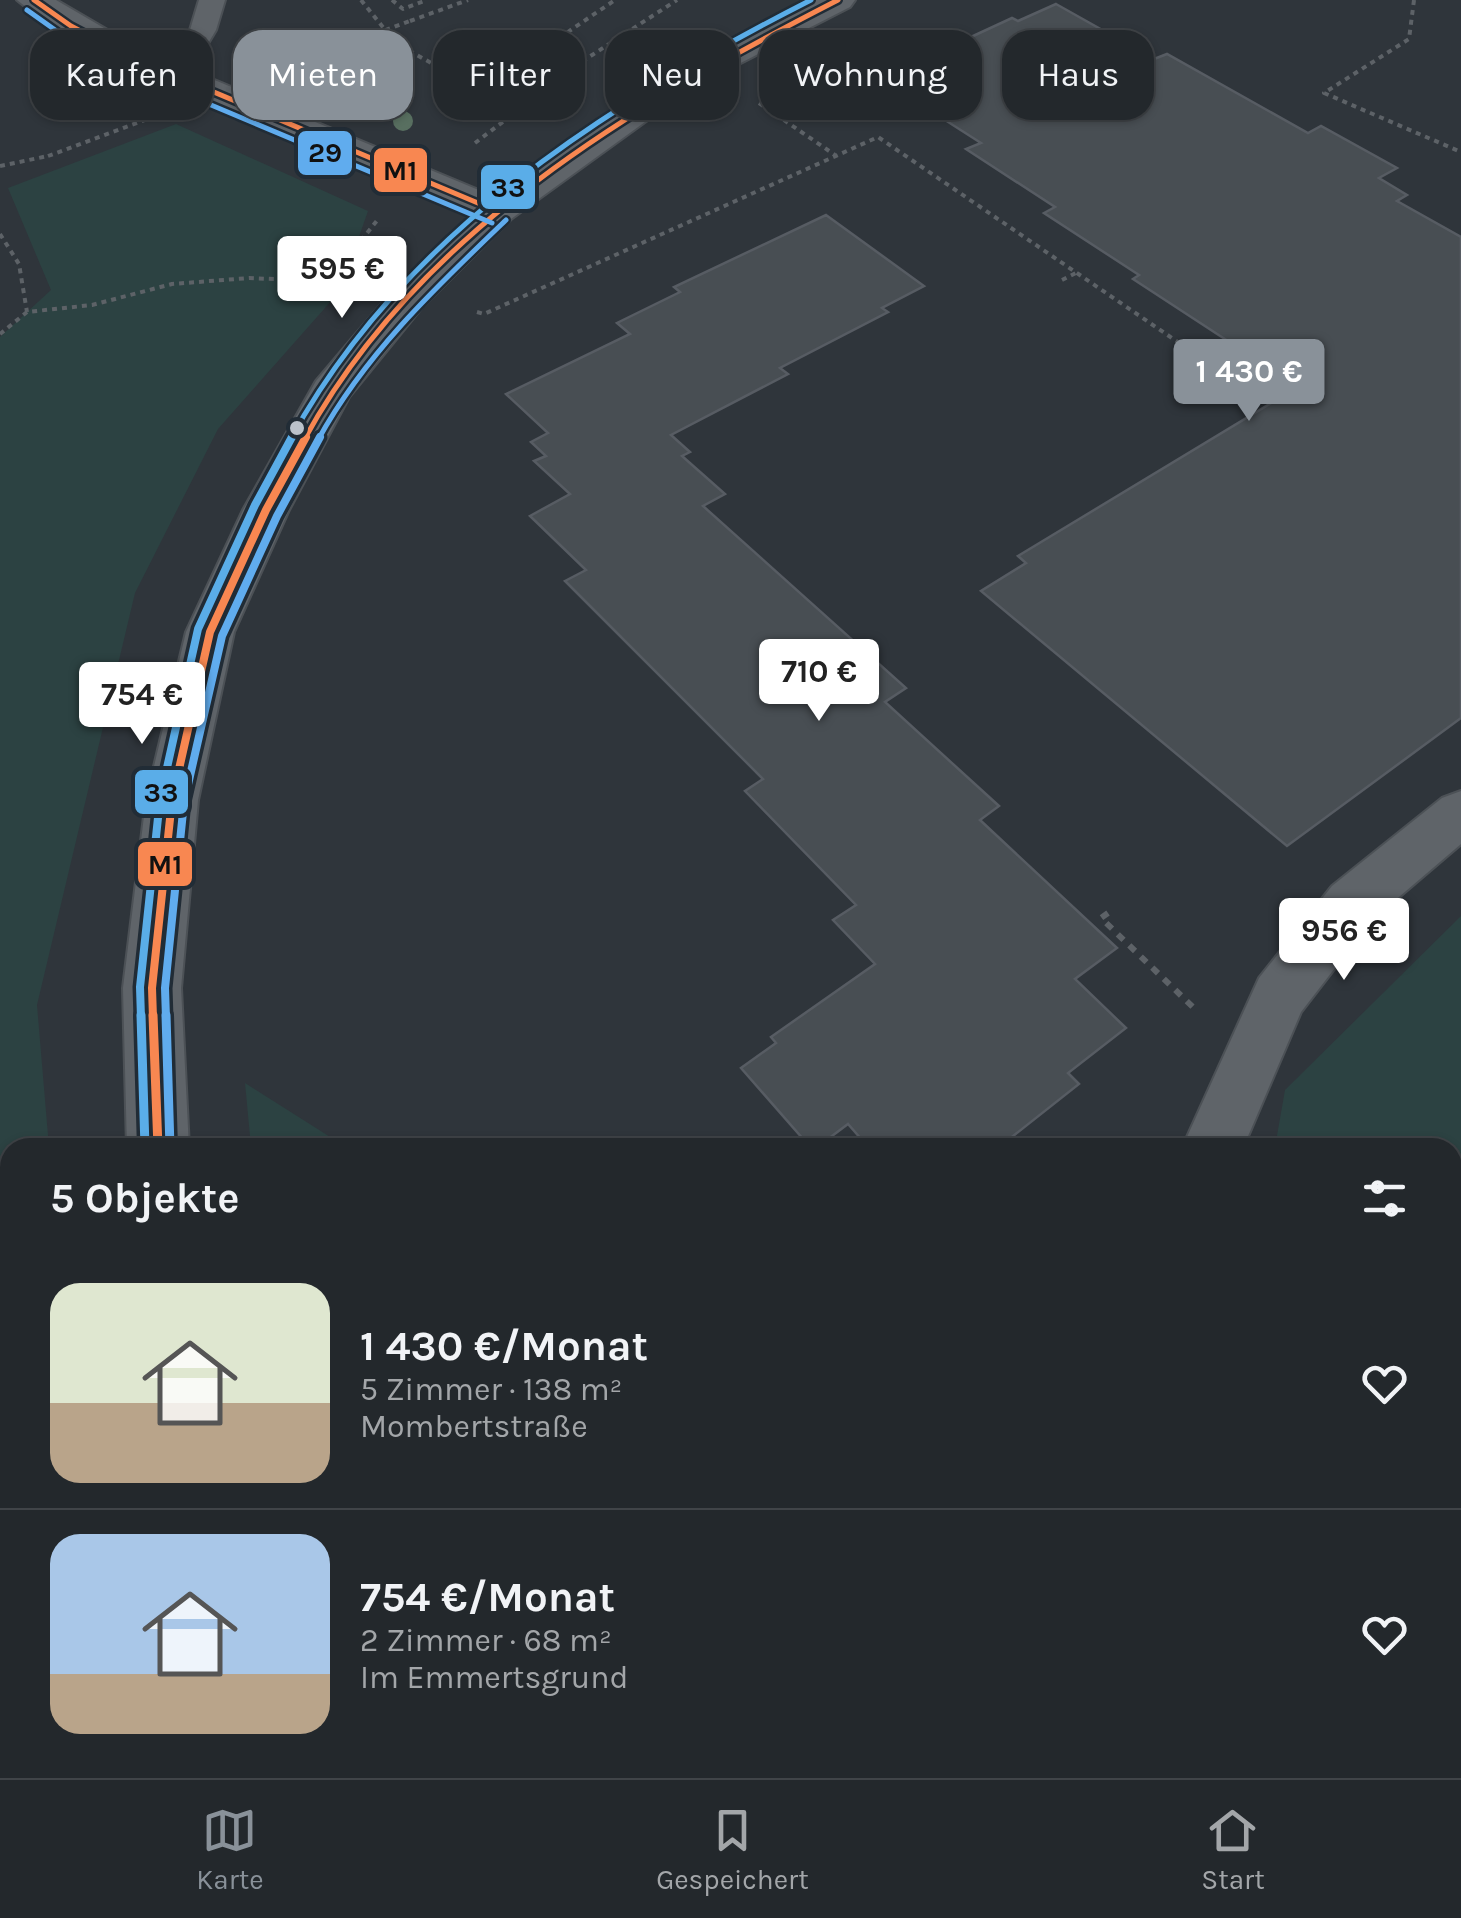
<!DOCTYPE html>
<html lang="de">
<meta charset="utf-8">
<style>
body{margin:0;font-family:Karla,sans-serif;background:#2b3034;color:#f1f3f6;height:100vh;display:flex;flex-direction:column;font-size:38px;white-space:nowrap}
*{box-sizing:border-box;margin:0}
p{font-size:32px;color:#a3a6a9}
.icon{flex:none;width:55px;height:55px;fill:none;stroke:currentColor;stroke-width:2;stroke-linecap:round;stroke-linejoin:round}
.map{position:relative;flex:1;overflow:hidden}
.details{position:absolute;left:0px;top:1138px;width:1462px;height:642px;display:flex;flex-direction:column;background:#23282c;border-radius:30px 30px 0 0;box-shadow:0 2px 8px #0004,0 0 0 2px #404448}
.details>*{flex:none}
.guide{position:absolute;left:30px;top:30px;width:1402px;height:90px;display:flex;gap:20px}
.price{position:absolute;translate:-50% -85px;padding:0 22px;border-radius:10px;background:#fff;color:#222;font-size:32px;line-height:65px;filter:drop-shadow(0 2px 5px #0008)}
.price::after{content:'';position:absolute;left:50%;top:60px;width:30px;height:22px;margin-left:-15px;background:inherit;clip-path:polygon(0 0,100% 0,50% 100%)}
.price.current{background:#899199;color:#fff}
ul{padding:0;list-style:none}
li{display:flex;align-items:center;gap:30px;height:250px;padding:0 50px}
li+li{border-top:2px solid #404448}
li span{display:grid;place-items:center;flex:none;width:280px;height:200px;border-radius:30px;color:#555}
li>.icon{margin-inline-start:auto}
span .icon{width:120px;height:120px;fill:#fffc;stroke-width:1}
li b{font-size:42px}
h2{display:flex;justify-content:space-between;align-items:center;height:120px;padding:0 50px;font-size:42px}
.tag{padding:0 35px;border-radius:30px;background:#23282c;box-shadow:0 2px 8px #0004,0 0 0 2px #404448;font-size:35px;line-height:90px}
.tag.current{background:#899199;color:#fff}
.dock{display:flex;justify-content:space-around;align-items:center;height:140px;border-top:2px solid #404448;background:#23282c;font-size:28px;color:#a3a6a9}
.dock a{display:grid;justify-items:center;gap:5px}
.dock .current{color:#899199}
.map>svg:first-child{display:block}
.green{fill:#2c4242}
.building{fill:#484e53;stroke:#575c63;stroke-width:2.5}
.lines{fill:none;stroke-linecap:round;stroke-linejoin:round}
.service-casing{stroke:#4c5156;stroke-width:4}
.minor-casing{stroke:#4c5156;stroke-width:4}
.path-far1{stroke:#5d6267;stroke-width:4;stroke-dasharray:5 5;stroke-linecap:butt}
.path{stroke:#5d6267;stroke-width:6;stroke-dasharray:8 8;stroke-linecap:butt}
.service{fill:#5f6469;fill-rule:evenodd}
.minor{fill:#5f6469;fill-rule:evenodd}
.path-bridge{stroke:#5d6267;stroke-width:4;stroke-dasharray:5 5;stroke-linecap:butt}
.bus-1-far2-casing{stroke:#212c36;stroke-width:10}
.bus-1-far1-casing{stroke:#212c36;stroke-width:15}
.bus-1-casing{stroke:#212c36;stroke-width:16}
.bus-2-far2-casing{stroke:#212c36;stroke-width:10}
.bus-2-far1-casing{stroke:#212c36;stroke-width:15}
.bus-2-casing{stroke:#212c36;stroke-width:16}
.bus-3-far2-casing{stroke:#212c36;stroke-width:10}
.bus-3-far1-casing{stroke:#212c36;stroke-width:15}
.bus-3-casing{stroke:#212c36;stroke-width:16}
.bus-1-far2{stroke:#f88751;stroke-width:5}
.bus-1-far1{stroke:#f88751;stroke-width:8}
.bus-1{stroke:#f88751;stroke-width:9}
.bus-2-far2{stroke:#60acee;stroke-width:5}
.bus-2-far1{stroke:#60acee;stroke-width:8}
.bus-2{stroke:#60acee;stroke-width:9}
.bus-3-far2{stroke:#5aade8;stroke-width:5}
.bus-3-far1{stroke:#5aade8;stroke-width:8}
.bus-3{stroke:#5aade8;stroke-width:9}
.tree{fill:#586f60}
.bus-dot{fill:#bac2cb;stroke:#212c36;stroke-width:4}
.line-badge{stroke:#212c36;stroke-width:4}
.pale-badge-label{font-size:28px;text-anchor:middle;font-weight:bold;fill:#111}
</style>
<div class="map">
<svg width="1461" height="1778" viewBox="0 0 1461 1778">
<rect width="100%" height="100%" fill="#2f353b"/>
<!-- green -->
<g class="green">
<path d="M 176,124 L 368,211 L 340,291 L 218,429 L 135,593 L 37,1005 L 49,1147 L 10,1148 L 10,1770 L 161,1770 L 164,1778 L 0,1778 L 0,337 L 51,290 L 8,188 Z"/>
<path d="M 1461,916 L 1461,1778 L 1166,1778 L 1167,1770 L 1452,1770 L 1452,1148 L 1275,1147 L 1285,1090 Z"/>
<path d="M 245,1083 L 346,1147 L 251,1147 Z"/>
<path d="M 414,1770 L 871,1770 L 873,1778 L 418,1778 Z"/>
</g>
<!-- building -->
<g class="building">
<path d="M 1056,4 L 1154,59 L 1167,54 L 1308,133 L 1321,126 L 1397,168 L 1379,178 L 1407,195 L 1397,201 L 1461,237 L 1461,718 L 1287,846 L 981,591 L 1026,563 L 1018,556 L 1286,394 L 1226,354 L 1237,347 L 1133,279 L 1139,275 L 1044,213 L 1055,207 L 966,149 L 981,143 L 934,113 L 958,101 L 925,81 L 954,68 L 932,55 L 1012,18 L 1018,21 Z"/>
<path d="M 826,215 L 924,286 L 882,308 L 888,312 L 780,368 L 788,374 L 671,435 L 690,452 L 682,456 L 725,494 L 703,506 L 906,688 L 885,702 L 999,806 L 980,820 L 1117,948 L 1075,979 L 1126,1028 L 1068,1073 L 1079,1084 L 998,1148 L 869,1148 L 848,1124 L 816,1148 L 811,1148 L 741,1068 L 776,1043 L 771,1037 L 875,964 L 833,920 L 856,905 L 745,791 L 763,779 L 565,581 L 586,570 L 530,516 L 570,494 L 534,461 L 546,456 L 531,442 L 548,433 L 506,394 L 630,334 L 617,323 L 680,292 L 674,287 Z"/>
</g>
<g class="lines">
<defs>
<path id="service" d="M 199,0 L 225,0 L 216,30 L 185,82 L 165,82 L 161,76 L 190,30 Z"/>
<g id="minor">
<path d="M 17,0 L 56,0 L 140,49 L 493,196 L 630,98 L 703,56 L 812,0 L 855,0 L 850,7 L 727,70 L 656,114 L 511,219 L 423,306 L 349,397 L 289,510 L 234,632 L 198,800 L 181,988 L 189,1148 L 127,1148 L 123,988 L 146,800 L 186,632 L 243,510 L 316,381 L 395,288 L 472,214 L 116,63 L 59,33 Z"/>
<path d="M 1461,791 L 1461,844 L 1372,920 L 1301,1012 L 1243,1148 L 1182,1148 L 1259,978 L 1332,886 L 1442,798 Z"/>
<path d="M 272,1770 L 348,1770 L 351,1778 L 275,1778 Z"/>
<path d="M 1067,1770 L 1143,1770 L 1142,1778 L 1066,1778 Z"/>
</g>
</defs>
<!-- service casing -->
<use href="#service" class="service-casing"/>
<!-- minor casing -->
<use href="#minor" class="minor-casing"/>
<!-- path-far1 -->
<g class="path-far1">
<path d="M 361,0 L 386,31 L 408,50 L 481,91"/>
<path d="M 392,0 L 403,9 L 427,0"/>
<path d="M 1414,0 L 1409,39 L 1324,93 L 1461,152"/>
<path d="M 410,21 L 468,0"/>
<path d="M 833,69 L 875,52 L 869,48"/>
<path d="M 759,103 L 835,155"/>
<path d="M 515,105 L 677,0"/>
<path d="M 532,113 L 481,91 L 615,0"/>
<path d="M 475,143 L 521,108"/>
<path d="M 0,166 L 48,156"/>
<path d="M 0,234 L 19,264 L 27,312"/>
<path d="M 330,280 L 379,218"/>
<path d="M 1062,280 L 1076,273"/>
<path d="M 477,312 L 484,314 L 878,137 L 1207,362 L 1213,383"/>
<path d="M 0,334 L 27,312 L 92,305 L 172,284 L 249,278 L 342,282"/>
</g>
<!-- path -->
<path class="path" d="M 1108,913 L 1101,918 L 1197,1011"/>
<!-- service -->
<use href="#service" class="service"/>
<!-- minor -->
<use href="#minor" class="minor"/>
<!-- path-bridge -->
<path class="path-bridge" d="M 48,156 L 410,21"/>
<defs>
<g id="bus-1-far2">
<path d="M 34,0 L 71,26 L 128,56 L 497,211"/>
<path d="M 304,440 C 418,231 633,105 838,0"/>
</g>
<path id="bus-1-far1" d="M 153,1018 L 152,988 L 172,800 L 210,632 L 266,510 L 306,437"/>
<path id="bus-1" d="M 153,1015 L 158,1148"/>
<g id="bus-2-far2">
<path d="M 27,10 L 65,37 L 123,68 L 492,223"/>
<path d="M 318,440 C 365,354 436,287 506,220"/>
</g>
<path id="bus-2-far1" d="M 166,1018 L 165,988 L 184,802 L 222,636 L 277,516 L 320,437"/>
<path id="bus-2" d="M 166,1015 L 170,1148"/>
<path id="bus-3-far2" d="M 290,440 C 402,234 608,103 811,0"/>
<path id="bus-3-far1" d="M 141,1018 L 140,987 L 160,799 L 198,629 L 255,505 L 292,437"/>
<path id="bus-3" d="M 141,1015 L 145,1148"/>
</defs>
<!-- bus-1-far2 casing -->
<use href="#bus-1-far2" class="bus-1-far2-casing"/>
<!-- bus-1-far1 casing -->
<use href="#bus-1-far1" class="bus-1-far1-casing"/>
<!-- bus-1 casing -->
<use href="#bus-1" class="bus-1-casing"/>
<!-- bus-2-far2 casing -->
<use href="#bus-2-far2" class="bus-2-far2-casing"/>
<!-- bus-2-far1 casing -->
<use href="#bus-2-far1" class="bus-2-far1-casing"/>
<!-- bus-2 casing -->
<use href="#bus-2" class="bus-2-casing"/>
<!-- bus-3-far2 casing -->
<use href="#bus-3-far2" class="bus-3-far2-casing"/>
<!-- bus-3-far1 casing -->
<use href="#bus-3-far1" class="bus-3-far1-casing"/>
<!-- bus-3 casing -->
<use href="#bus-3" class="bus-3-casing"/>
<!-- bus-1-far2 -->
<use href="#bus-1-far2" class="bus-1-far2"/>
<!-- bus-1-far1 -->
<use href="#bus-1-far1" class="bus-1-far1"/>
<!-- bus-1 -->
<use href="#bus-1" class="bus-1"/>
<!-- bus-2-far2 -->
<use href="#bus-2-far2" class="bus-2-far2"/>
<!-- bus-2-far1 -->
<use href="#bus-2-far1" class="bus-2-far1"/>
<!-- bus-2 -->
<use href="#bus-2" class="bus-2"/>
<!-- bus-3-far2 -->
<use href="#bus-3-far2" class="bus-3-far2"/>
<!-- bus-3-far1 -->
<use href="#bus-3-far1" class="bus-3-far1"/>
<!-- bus-3 -->
<use href="#bus-3" class="bus-3"/>
</g>
<!-- trees -->
<circle class="tree" cx="403" cy="121" r="10"/>
<!-- markers -->
<circle class="bus-dot" cx="297" cy="428" r="9"/>
<g class="line-badge">
<rect x="296" y="129" width="58" height="48" rx="10" fill="#60acee"/>
<rect x="372" y="146" width="57" height="48" rx="10" fill="#f88751"/>
<rect x="479" y="163" width="58" height="48" rx="10" fill="#5aade8"/>
<rect x="133" y="768" width="57" height="48" rx="10" fill="#5aade8"/>
<rect x="136" y="840" width="58" height="48" rx="10" fill="#f88751"/>
</g>
<g class="pale-badge-label">
<text x="325" y="162">29</text>
<text x="400" y="180">M1</text>
<text x="508" y="197">33</text>
<text x="161" y="802">33</text>
<text x="165" y="874">M1</text>
</g>
</svg>
<b class="price" style="left:342px;top:321px">595 €</b>
<b class="price current" style="left:1249px;top:424px">1 430 €</b>
<b class="price" style="left:819px;top:724px">710 €</b>
<b class="price" style="left:142px;top:747px">754 €</b>
<b class="price" style="left:1344px;top:983px">956 €</b>
<div class="guide">
<a class="tag">Kaufen</a>
<a class="tag current">Mieten</a>
<a class="tag">Filter</a>
<a class="tag">Neu</a>
<a class="tag">Wohnung</a>
<a class="tag">Haus</a>
</div>
<section class="details">
<h2>5 Objekte<svg class="icon" aria-label="filters" viewBox="0 0 24 24"><path d="M4 7h16M4 17h16"/><circle cx="9" cy="7" r="2"/><circle cx="15" cy="17" r="2"/></svg></h2>
<ul>
<li><span style="background:linear-gradient(#dfe7d0 60%,#b9a48a 0)"><svg class="icon" aria-label="home" viewBox="0 0 24 24"><path d="M3 11l9-7 9 7M6 9v11h12V9"/></svg></span><div><b>1 430 €/Monat</b><p>5 Zimmer · 138 m²</p><p>Mombertstraße</p></div><svg class="icon" aria-label="heart" viewBox="0 0 24 24"><path d="M12 20l-8-8c-3-5 5-10 8-4 3-6 11-1 8 4z"/></svg></li>
<li><span style="background:linear-gradient(#a9c7e8 70%,#b9a48a 0)"><svg class="icon" aria-label="home" viewBox="0 0 24 24"><path d="M3 11l9-7 9 7M6 9v11h12V9"/></svg></span><div><b>754 €/Monat</b><p>2 Zimmer · 68 m²</p><p>Im Emmertsgrund</p></div><svg class="icon" aria-label="heart" viewBox="0 0 24 24"><path d="M12 20l-8-8c-3-5 5-10 8-4 3-6 11-1 8 4z"/></svg></li>
</ul>
</section>
</div>
<nav class="dock">
<a class="current"><svg class="icon" aria-label="map" viewBox="0 0 24 24"><path d="M3 6l6-2 6 2 6-2v14l-6 2-6-2-6 2zM9 4v14M15 6v14"/></svg>Karte</a>
<a><svg class="icon" aria-label="saved" viewBox="0 0 24 24"><path d="M7 4h10v16l-5-4-5 4z"/></svg>Gespeichert</a>
<a><svg class="icon" aria-label="home" viewBox="0 0 24 24"><path d="M3 11l9-7 9 7M6 9v11h12V9"/></svg>Start</a>
</nav>
